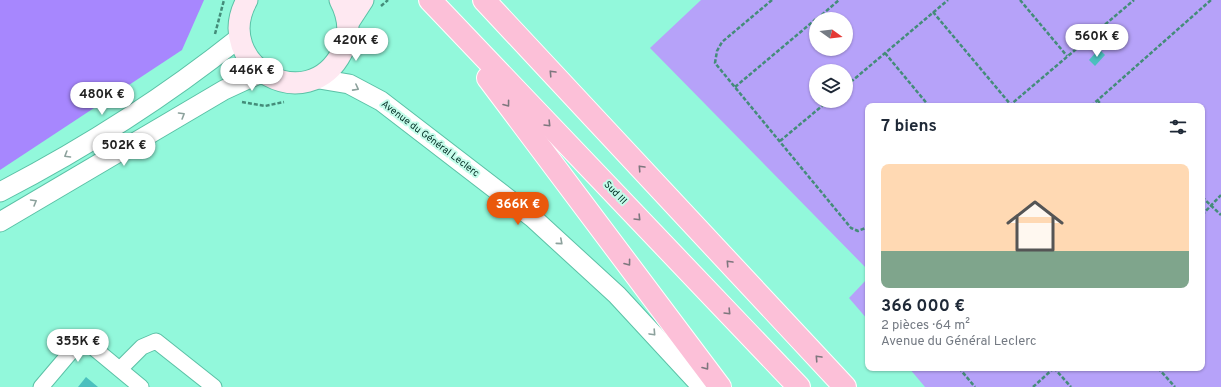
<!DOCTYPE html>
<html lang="fr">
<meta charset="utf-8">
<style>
body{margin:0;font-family:Overpass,sans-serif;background:#f6f6f7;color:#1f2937;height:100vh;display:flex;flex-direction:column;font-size:15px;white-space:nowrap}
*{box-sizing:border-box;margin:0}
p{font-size:13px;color:#747a83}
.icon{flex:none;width:22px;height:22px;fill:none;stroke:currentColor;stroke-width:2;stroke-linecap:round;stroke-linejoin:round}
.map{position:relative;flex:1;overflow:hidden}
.details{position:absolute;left:865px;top:103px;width:340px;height:268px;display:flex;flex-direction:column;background:#fff;border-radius:8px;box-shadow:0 1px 3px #0004}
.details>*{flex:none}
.needle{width:26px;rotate:105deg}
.buttons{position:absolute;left:809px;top:12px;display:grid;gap:8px}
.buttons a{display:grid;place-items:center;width:44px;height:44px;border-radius:50%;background:#fff;box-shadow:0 1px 3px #0004;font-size:20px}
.price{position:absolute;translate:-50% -34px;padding:0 9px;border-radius:14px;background:#fff;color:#222;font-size:13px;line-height:26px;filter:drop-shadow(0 1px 2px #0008)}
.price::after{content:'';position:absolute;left:50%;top:24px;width:12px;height:9px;margin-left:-6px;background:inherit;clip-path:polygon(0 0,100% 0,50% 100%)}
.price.on{background:#ea580c;color:#fff}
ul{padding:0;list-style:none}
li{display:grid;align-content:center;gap:8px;height:212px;padding:0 16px}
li+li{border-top:1px solid #e0e1e3}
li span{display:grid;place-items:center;height:124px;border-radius:8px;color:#555}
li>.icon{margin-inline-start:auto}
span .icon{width:72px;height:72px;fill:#fffc;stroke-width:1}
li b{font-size:17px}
h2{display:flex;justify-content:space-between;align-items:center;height:48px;padding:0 16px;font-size:17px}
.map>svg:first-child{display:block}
.green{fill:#b6a2f9;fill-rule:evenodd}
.forest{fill:#a787fe}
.building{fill:#4bc0be}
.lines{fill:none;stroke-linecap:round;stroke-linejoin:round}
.minor-casing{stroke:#5bc1a6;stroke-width:17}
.tertiary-casing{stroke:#5bc1a6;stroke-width:21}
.secondary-casing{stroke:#5bc1a6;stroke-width:23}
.trunk-casing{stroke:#fff;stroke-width:24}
.path{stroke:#448c79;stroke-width:2.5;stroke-dasharray:4 2;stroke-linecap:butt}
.minor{stroke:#fff;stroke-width:15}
.tertiary{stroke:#fff;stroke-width:19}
.secondary{stroke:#fee8f1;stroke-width:21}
.trunk{stroke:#fcc0d8;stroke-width:22}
.oneway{stroke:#7e777e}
.oneway2{stroke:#8ca19c}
.labels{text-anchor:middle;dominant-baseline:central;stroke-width:4;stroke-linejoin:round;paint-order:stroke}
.street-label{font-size:10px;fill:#002e24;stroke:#c3fcea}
</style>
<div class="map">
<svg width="1221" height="387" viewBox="0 0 1221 387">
<rect width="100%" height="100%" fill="#92f8db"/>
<!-- green -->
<g class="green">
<path d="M 701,0 L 1221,0 L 1221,387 L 925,387 L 909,368 L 1202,368 L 1202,106 L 868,106 L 868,270 L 650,48 ZM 816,19 L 846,19 L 846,49 L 816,49 ZM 816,71 L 846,71 L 846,101 L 816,101 Z"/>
<path d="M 868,278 L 868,320 L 849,298 Z"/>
</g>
<!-- forest -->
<path class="forest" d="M 0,0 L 204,0 L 182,50 L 0,170 Z"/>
<!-- building -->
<g class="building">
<path d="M 1099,49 L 1105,55 L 1095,66 L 1089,60 Z"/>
<path d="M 86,377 L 98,387 L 78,387 Z"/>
</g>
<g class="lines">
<defs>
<g id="minor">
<path d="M 120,369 L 142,347 L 156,341 L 214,387"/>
<path d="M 41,387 L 75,347 L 89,344 L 141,387"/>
</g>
<g id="tertiary">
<path d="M 319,79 L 349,84 L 381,101 L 533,218 L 617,295 L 702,387"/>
<path d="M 0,192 C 85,148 165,97 239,38"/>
<path d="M 0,222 L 224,90 L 261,73"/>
</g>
<g id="secondary">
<path d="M 247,0 C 211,65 308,119 342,52 C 351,35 349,17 340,0"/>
<path d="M 348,23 L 363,0"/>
</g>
<g id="trunk">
<path d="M 430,0 L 799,387"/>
<path d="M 484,0 L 845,387"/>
<path d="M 488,78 L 720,387"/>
</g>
</defs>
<!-- minor casing -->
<use href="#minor" class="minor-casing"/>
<!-- tertiary casing -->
<use href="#tertiary" class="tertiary-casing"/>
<!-- secondary casing -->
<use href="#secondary" class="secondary-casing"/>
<!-- trunk casing -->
<use href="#trunk" class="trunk-casing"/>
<!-- path -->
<g class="path">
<path d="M 772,0 L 722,42 L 717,51 L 715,63 L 851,228 L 858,231 L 868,227"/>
<path d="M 1020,0 L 1067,56"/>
<path d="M 381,6 L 388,0"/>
<path d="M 933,12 L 1011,105"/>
<path d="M 817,19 L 839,0"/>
<path d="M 215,34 L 224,0"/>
<path d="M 885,53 L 929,106"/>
<path d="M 846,86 L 948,0"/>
<path d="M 735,87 L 816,19"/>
<path d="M 1097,100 L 1103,106"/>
<path d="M 242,102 L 265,106 L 284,102"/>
<path d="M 1009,106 L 1134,0"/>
<path d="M 1091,106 L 1211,0"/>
<path d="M 780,141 L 828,101"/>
<path d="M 1202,197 L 1221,215"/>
<path d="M 1202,215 L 1221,195"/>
<path d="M 959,368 L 975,387"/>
<path d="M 1054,368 L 1071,387"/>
<path d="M 1158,368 L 1175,387"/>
<path d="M 1033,387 L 1054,368"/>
</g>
<!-- minor -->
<use href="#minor" class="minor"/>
<!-- tertiary -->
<use href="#tertiary" class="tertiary"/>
<!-- secondary -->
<use href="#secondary" class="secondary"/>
<!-- trunk -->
<use href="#trunk" class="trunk"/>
</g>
<!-- one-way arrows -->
<defs><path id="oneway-chevron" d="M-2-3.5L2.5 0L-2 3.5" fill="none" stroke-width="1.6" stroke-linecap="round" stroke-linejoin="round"/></defs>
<g class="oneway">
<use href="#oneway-chevron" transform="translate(552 73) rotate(-133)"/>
<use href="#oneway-chevron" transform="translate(507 104) rotate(53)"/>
<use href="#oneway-chevron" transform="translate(548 124) rotate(46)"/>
<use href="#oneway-chevron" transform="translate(641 168) rotate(-133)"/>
<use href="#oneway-chevron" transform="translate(638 218) rotate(46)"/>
<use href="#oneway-chevron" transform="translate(628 263) rotate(53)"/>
<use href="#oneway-chevron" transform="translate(729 263) rotate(-133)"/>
<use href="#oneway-chevron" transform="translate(728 312) rotate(46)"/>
<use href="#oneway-chevron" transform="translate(818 358) rotate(-133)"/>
<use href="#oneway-chevron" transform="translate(706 367) rotate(53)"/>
</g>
<g class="oneway2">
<use href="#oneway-chevron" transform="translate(356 88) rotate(28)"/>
<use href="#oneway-chevron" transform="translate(182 115) rotate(-31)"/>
<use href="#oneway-chevron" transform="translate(67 155) rotate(149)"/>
<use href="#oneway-chevron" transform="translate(34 202) rotate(-30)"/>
<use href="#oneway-chevron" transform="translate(560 242) rotate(41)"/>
<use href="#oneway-chevron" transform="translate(653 333) rotate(47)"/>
</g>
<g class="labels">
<!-- street labels -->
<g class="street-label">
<text transform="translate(430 139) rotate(37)">Avenue du Général Leclerc</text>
<text transform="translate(615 193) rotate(46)">Sud III</text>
</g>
</g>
</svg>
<div class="buttons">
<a><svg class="needle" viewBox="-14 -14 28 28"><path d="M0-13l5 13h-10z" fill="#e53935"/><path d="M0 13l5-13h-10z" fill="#747a83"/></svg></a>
<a><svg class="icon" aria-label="layers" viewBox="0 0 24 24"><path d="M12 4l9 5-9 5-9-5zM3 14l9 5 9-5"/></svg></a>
</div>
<b class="price" style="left:1097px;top:58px">560K €</b>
<b class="price" style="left:356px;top:62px">420K €</b>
<b class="price" style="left:252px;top:92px">446K €</b>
<b class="price" style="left:102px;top:116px">480K €</b>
<b class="price" style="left:124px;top:167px">502K €</b>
<b class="price on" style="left:518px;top:226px">366K €</b>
<b class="price" style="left:78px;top:363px">355K €</b>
<section class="details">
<h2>7 biens<svg class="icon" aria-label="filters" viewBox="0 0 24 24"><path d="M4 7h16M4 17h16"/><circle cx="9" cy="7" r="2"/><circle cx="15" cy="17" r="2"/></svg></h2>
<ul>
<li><span style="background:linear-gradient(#ffd9b3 70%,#7fa58c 0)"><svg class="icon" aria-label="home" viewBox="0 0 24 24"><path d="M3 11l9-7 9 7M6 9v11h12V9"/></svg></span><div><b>366 000 €</b><p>2 pièces · 64 m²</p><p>Avenue du Général Leclerc</p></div></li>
</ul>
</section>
</div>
